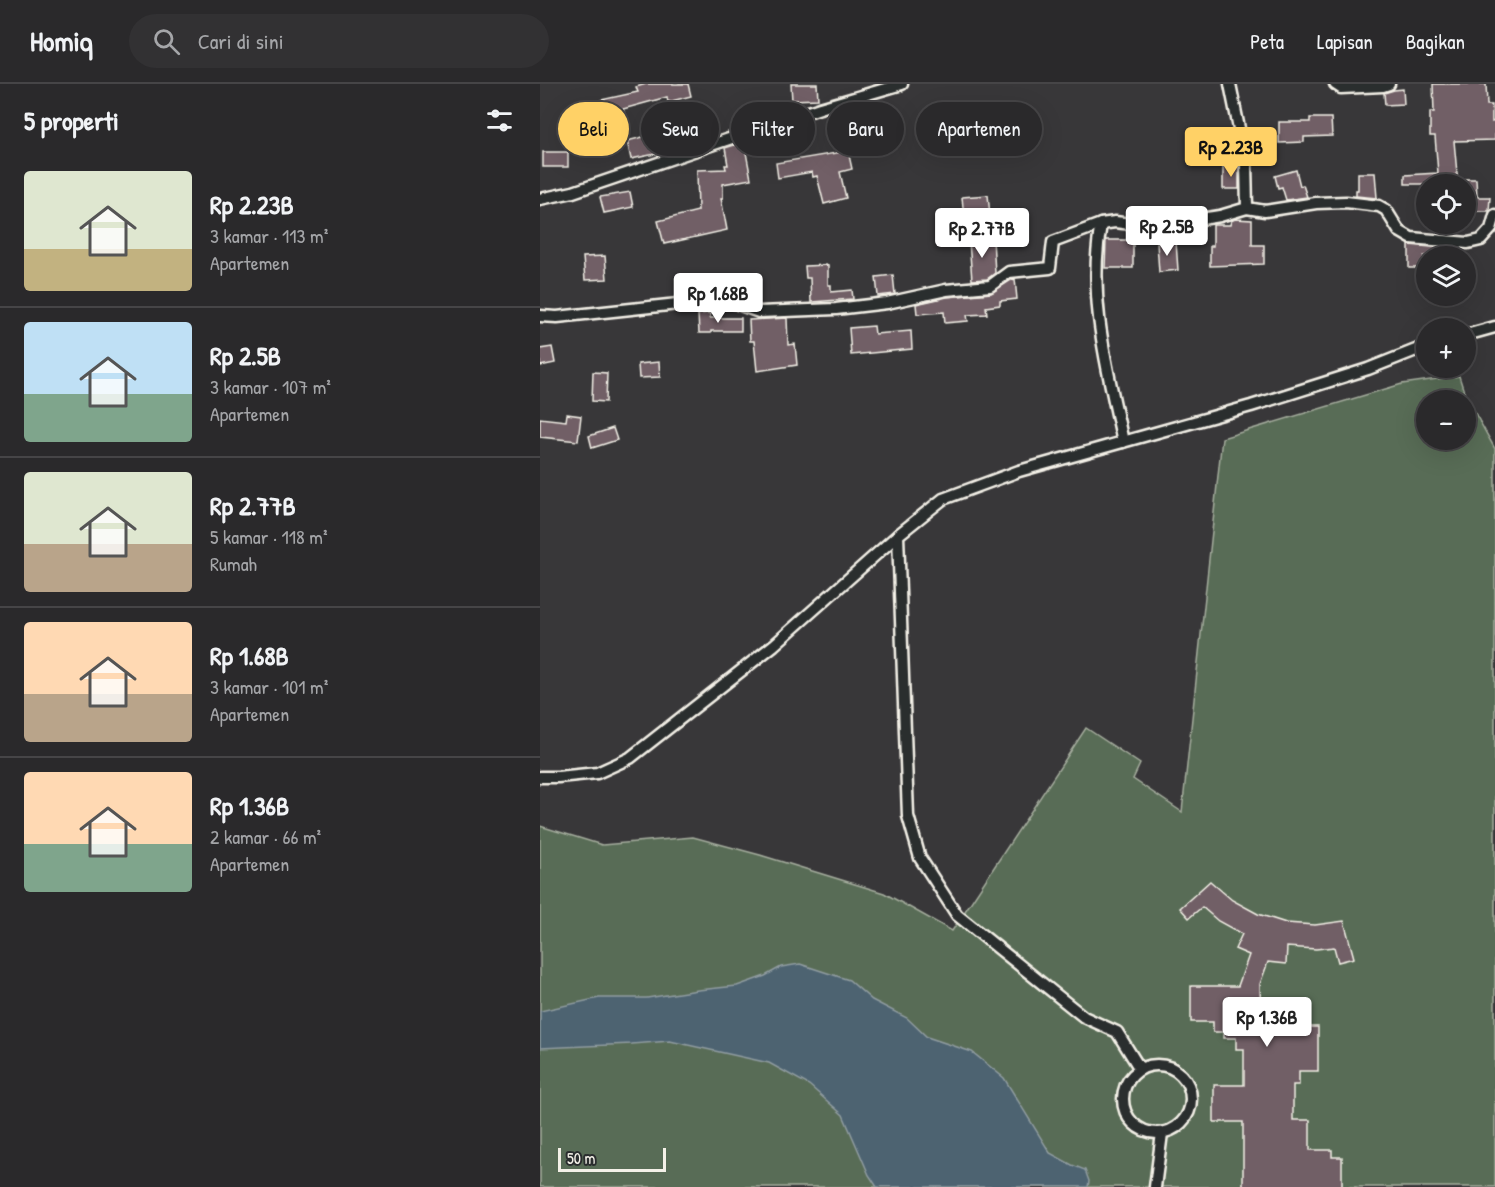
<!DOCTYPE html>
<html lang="id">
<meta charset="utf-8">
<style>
body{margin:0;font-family:"Patrick Hand",sans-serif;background:#323133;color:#f1f3f6;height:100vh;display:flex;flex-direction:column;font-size:22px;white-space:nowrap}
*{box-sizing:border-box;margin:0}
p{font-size:20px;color:#a5a6a9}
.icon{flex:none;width:33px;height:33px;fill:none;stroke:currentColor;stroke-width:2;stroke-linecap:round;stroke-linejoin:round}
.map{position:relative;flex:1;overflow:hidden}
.details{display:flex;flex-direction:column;background:#2a292b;width:540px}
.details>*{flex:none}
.top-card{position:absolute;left:18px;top:18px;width:570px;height:54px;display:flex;gap:12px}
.controls{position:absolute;left:876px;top:90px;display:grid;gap:12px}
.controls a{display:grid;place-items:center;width:60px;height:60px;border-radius:50%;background:#2a292b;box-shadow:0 6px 24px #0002,0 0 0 2px #464547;font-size:30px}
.scale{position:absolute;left:18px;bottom:15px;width:108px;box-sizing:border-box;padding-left:6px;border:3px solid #f4f1e8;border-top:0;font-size:16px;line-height:21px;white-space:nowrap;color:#f4f1e8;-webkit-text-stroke:4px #2a2d2e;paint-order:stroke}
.price{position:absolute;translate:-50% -51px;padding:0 14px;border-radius:6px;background:#fff;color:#222;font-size:20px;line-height:39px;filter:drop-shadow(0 2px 3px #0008)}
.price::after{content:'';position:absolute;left:50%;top:36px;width:18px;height:14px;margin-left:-9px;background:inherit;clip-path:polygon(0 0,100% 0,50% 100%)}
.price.selected{background:#ffd166;color:#111}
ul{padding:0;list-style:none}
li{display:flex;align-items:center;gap:18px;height:150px;padding:0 24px}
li+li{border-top:2px solid #464547}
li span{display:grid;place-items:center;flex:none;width:168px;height:120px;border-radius:6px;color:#555}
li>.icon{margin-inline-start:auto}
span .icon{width:72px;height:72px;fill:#fffc;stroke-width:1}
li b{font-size:26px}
h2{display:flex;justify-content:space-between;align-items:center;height:72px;padding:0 24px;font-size:26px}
.tag{padding:0 21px;border-radius:27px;background:#2a292b;box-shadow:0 6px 24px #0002,0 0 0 2px #464547;font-size:21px;line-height:54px}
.tag.selected{background:#ffd166;color:#111}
header{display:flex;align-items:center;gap:36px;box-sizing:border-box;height:84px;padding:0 30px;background:#2a292b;border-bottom:2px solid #464547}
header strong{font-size:28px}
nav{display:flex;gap:33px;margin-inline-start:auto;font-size:21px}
.search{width:420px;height:54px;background:#323133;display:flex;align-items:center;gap:15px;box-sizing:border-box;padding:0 21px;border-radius:33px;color:#a5a6a9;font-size:22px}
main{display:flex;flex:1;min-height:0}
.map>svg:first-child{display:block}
.green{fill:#596c56;stroke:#a6ae9f;stroke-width:1.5;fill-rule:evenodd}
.water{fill:#4d6471;stroke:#909ca1;stroke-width:1.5}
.building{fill:#715f66;stroke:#f4f1e8;stroke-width:1.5}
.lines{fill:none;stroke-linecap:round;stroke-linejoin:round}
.minor-casing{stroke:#f4f1e8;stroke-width:15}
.minor{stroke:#2a2d2e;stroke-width:10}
</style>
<header>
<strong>Homiq</strong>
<div class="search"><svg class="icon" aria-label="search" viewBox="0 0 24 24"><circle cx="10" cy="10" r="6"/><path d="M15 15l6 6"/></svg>Cari di sini</div>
<nav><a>Peta</a><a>Lapisan</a><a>Bagikan</a></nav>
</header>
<main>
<section class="details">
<h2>5 properti<svg class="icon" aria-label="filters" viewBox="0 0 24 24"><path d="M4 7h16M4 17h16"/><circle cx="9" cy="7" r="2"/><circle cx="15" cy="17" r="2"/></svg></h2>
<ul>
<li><span style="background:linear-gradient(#dfe7d0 65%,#c2b280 0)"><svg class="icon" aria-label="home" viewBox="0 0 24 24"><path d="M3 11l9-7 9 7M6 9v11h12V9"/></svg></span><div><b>Rp 2.23B</b><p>3 kamar · 113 m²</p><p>Apartemen</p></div></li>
<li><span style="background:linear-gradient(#bfe0f5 60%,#7fa58c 0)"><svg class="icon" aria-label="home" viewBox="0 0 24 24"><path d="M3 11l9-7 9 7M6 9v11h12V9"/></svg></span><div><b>Rp 2.5B</b><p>3 kamar · 107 m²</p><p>Apartemen</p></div></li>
<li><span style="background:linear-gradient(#dfe7d0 60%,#b9a48a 0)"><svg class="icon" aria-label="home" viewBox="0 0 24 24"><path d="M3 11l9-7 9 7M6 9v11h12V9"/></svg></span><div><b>Rp 2.77B</b><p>5 kamar · 118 m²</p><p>Rumah</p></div></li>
<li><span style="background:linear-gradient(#ffd9b3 60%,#b9a48a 0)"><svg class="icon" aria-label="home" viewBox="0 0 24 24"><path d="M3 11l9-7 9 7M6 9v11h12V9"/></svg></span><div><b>Rp 1.68B</b><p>3 kamar · 101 m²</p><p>Apartemen</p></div></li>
<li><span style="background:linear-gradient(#ffd9b3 60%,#7fa58c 0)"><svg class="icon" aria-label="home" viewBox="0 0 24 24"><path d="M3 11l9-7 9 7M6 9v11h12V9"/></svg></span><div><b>Rp 1.36B</b><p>2 kamar · 66 m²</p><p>Apartemen</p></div></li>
</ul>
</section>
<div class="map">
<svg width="955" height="1103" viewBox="0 0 955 1103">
<rect width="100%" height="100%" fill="#383739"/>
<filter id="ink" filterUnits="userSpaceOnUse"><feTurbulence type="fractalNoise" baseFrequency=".0167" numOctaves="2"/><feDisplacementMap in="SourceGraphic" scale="12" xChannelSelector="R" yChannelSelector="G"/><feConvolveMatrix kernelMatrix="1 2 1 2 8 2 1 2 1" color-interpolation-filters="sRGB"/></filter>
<g filter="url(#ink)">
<!-- green -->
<path class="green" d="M 919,292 L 925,311 L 955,365 L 955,1103 L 0,1103 L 0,742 L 62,761 L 153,753 L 220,771 L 344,809 L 412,847 L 546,644 L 600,680 L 593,695 L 642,728 L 682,354 L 862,300 ZM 886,316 L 926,316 L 926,356 L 886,356 Z"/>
<!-- water -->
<path class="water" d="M 260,880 L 309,896 L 332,916 L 367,934 L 387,953 L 432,968 L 464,994 L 510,1069 L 532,1081 L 545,1086 L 549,1097 L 548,1103 L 337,1103 L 329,1091 L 303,1031 L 269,1001 L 229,979 L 130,957 L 92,960 L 0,964 L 0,927 L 59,914 L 107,914 L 158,906 L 197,902 L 225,892 L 241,883 Z"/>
<!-- building -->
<g class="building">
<path d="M 106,0 L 148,0 L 151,12 L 128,18 L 127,13 L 83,25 L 85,33 L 64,37 L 66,44 L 38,52 L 35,35 L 63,26 L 61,16 L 98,8 L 96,3 Z"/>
<path d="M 251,0 L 277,0 L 278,15 L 252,16 Z"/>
<path d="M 893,0 L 946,0 L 947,21 L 952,21 L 952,38 L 955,37 L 955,56 L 914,57 L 918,100 L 865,100 L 865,91 L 898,89 L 895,52 L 890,52 L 890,28 L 894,28 Z"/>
<path d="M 863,5 L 864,20 L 845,21 L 844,9 L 854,6 Z"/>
<path d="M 770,34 L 791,34 L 792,52 L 764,53 L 764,58 L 739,59 L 739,38 L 770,38 Z"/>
<path d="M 136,39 L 139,54 L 122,59 L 118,43 Z"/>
<path d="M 115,50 L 120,69 L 91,75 L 87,57 Z"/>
<path d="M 204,58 L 211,95 L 183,100 L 183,114 L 181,114 L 187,146 L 124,160 L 118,137 L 158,127 L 157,86 L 186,85 L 185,81 L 188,81 L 185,64 Z"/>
<path d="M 308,67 L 312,85 L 300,88 L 306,114 L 284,120 L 277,92 L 273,93 L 272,88 L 238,94 L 236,79 Z"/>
<rect x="3" y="68" width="25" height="15"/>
<rect x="683" y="82" width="16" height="23"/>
<path d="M 756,86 L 760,102 L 763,101 L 767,113 L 746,116 L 742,103 L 738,104 L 735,92 Z"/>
<path d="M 818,89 L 835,89 L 837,114 L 816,112 L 816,106 L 818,106 Z"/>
<path d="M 926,95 L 936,95 L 937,113 L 950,113 L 949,127 L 926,127 Z"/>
<path d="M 90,108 L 93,123 L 64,129 L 60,113 Z"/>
<path d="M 448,111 L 450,131 L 424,134 L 422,113 Z"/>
<path d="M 695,135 L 712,136 L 712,161 L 724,161 L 724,180 L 670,182 L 670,162 L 673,162 L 673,141 L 690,141 L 691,137 Z"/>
<path d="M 453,155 L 455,189 L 447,195 L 432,196 L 429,157 Z"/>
<path d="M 566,156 L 593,156 L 593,184 L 565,184 Z"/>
<path d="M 636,158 L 638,186 L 619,188 L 617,159 Z"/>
<path d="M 869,161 L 903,164 L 903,172 L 884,172 L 884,184 L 869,184 Z"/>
<path d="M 65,172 L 67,195 L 45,196 L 43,173 Z"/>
<path d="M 288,181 L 288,201 L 291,201 L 291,208 L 312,206 L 313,215 L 271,218 L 270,194 L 266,194 L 265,182 Z"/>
<path d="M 353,191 L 355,210 L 338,212 L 336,193 Z"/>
<path d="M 475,195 L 477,215 L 460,217 L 460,221 L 446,223 L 447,230 L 427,231 L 428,237 L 405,239 L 404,228 L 377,230 L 376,220 L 407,213 L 451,209 L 471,196 Z"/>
<path d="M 170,229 L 170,234 L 201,234 L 201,247 L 171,247 L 171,249 L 159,249 L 158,230 Z"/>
<path d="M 247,234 L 248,261 L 255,260 L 257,281 L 217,287 L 214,257 L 210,257 L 209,236 Z"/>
<path d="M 334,242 L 335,250 L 371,247 L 372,265 L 311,271 L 309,244 Z"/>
<path d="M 12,263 L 15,279 L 0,282 L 0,265 Z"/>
<path d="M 119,278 L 120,293 L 99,294 L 98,280 Z"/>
<path d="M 53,288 L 67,289 L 66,318 L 52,317 Z"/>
<path d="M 27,330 L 41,332 L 38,357 L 0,353 L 0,334 L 26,337 Z"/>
<path d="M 73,344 L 77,356 L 52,364 L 49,352 Z"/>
<path d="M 670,797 L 692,816 L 718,830 L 746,839 L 775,841 L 804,837 L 814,874 L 798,878 L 794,863 L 776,865 L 747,863 L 746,880 L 728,878 L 720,900 L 721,943 L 778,943 L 778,987 L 759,987 L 759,1001 L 753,1001 L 753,1036 L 770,1036 L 770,1066 L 792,1066 L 792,1073 L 802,1073 L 802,1103 L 703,1103 L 703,1038 L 674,1038 L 674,1001 L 704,1001 L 704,965 L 696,965 L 696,954 L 684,954 L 684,948 L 673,948 L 673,938 L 651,938 L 651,902 L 698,902 L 709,871 L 695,865 L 702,850 L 678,837 L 662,823 L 649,834 L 640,824 Z"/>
</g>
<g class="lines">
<defs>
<g id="minor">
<path d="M 795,0 L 801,4 L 843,2 L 849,0"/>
<path d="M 0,115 L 33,108 L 280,24 L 362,0"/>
<path d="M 707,124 L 725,127 L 776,119 L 806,118 L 839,122 L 846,126 L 859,147 L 871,154 L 928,159 L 941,156 L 951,145 L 955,131"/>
<path d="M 561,140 C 547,213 568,287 583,358"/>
<path d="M 0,232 L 17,233 L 175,216 L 189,217 L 219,228 L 296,225 L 347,219 L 406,206 L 450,202 L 469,188 L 510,184 L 513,158 L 561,140 L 575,138 L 599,141 L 655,136 L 680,132 L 707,124 L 706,79 L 690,0"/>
<path d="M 926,251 L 955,243"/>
<path d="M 0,693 L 18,693 L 57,689 L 90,674 L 234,561 L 358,451"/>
<circle cx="617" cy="1015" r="34"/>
<path d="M 600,985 L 577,948 L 544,933 L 417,831 L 380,774 L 368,732 L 358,451 L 403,415 L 479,387 L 711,322 L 828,285 L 886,262"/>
<path d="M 615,1103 L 622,1049"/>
</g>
</defs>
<!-- minor casing -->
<use href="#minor" class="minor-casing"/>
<!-- minor -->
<use href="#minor" class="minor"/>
</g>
</g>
</svg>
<div class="controls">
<a><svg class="icon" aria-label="locate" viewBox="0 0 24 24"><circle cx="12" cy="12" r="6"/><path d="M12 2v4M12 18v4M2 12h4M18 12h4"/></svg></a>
<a><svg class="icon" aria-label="layers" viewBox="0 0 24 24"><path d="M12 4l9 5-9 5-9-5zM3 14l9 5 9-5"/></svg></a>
<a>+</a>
<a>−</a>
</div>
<div class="scale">50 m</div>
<b class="price selected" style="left:691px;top:94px">Rp 2.23B</b>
<b class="price" style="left:627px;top:173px">Rp 2.5B</b>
<b class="price" style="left:442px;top:175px">Rp 2.77B</b>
<b class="price" style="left:178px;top:240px">Rp 1.68B</b>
<b class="price" style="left:727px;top:964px">Rp 1.36B</b>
<div class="top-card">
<a class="tag selected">Beli</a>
<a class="tag">Sewa</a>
<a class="tag">Filter</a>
<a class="tag">Baru</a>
<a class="tag">Apartemen</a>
</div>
</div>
</main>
